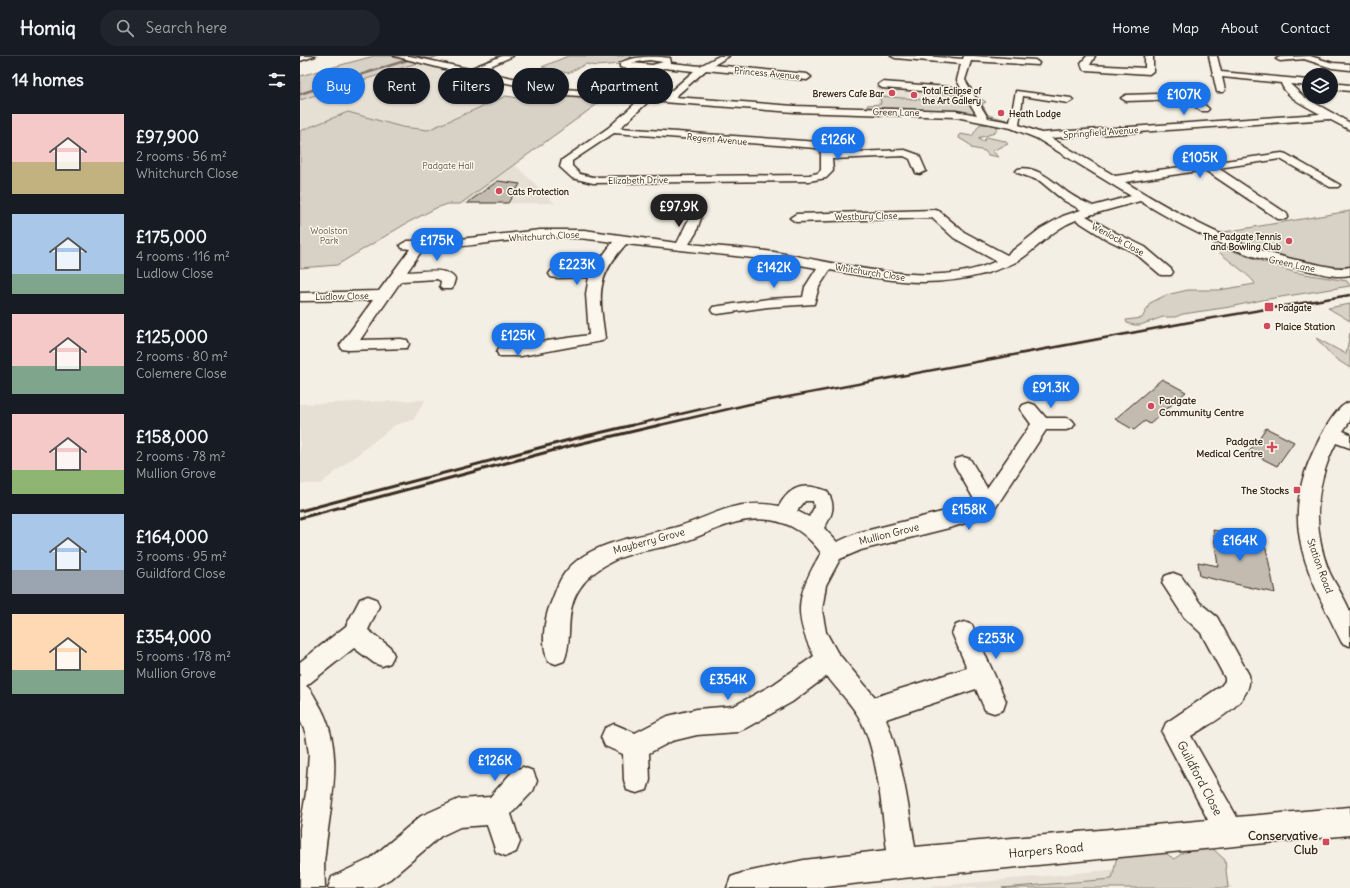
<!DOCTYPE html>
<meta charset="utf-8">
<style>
body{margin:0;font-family:Delius,sans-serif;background:#20242c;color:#f1f3f6;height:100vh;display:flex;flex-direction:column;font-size:15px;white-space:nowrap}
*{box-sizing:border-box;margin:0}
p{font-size:13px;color:#9ea1a6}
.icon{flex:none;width:22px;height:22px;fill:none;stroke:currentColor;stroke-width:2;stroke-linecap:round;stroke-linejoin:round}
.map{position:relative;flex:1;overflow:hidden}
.drawer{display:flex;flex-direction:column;background:#171b24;width:300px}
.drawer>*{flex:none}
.banner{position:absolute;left:12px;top:12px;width:380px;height:36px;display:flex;gap:8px}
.controls{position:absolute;left:1002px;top:12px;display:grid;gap:8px}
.controls a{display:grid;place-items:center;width:36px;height:36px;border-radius:50%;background:#171b24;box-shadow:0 1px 3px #0004;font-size:20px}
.price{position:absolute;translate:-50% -34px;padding:0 9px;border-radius:14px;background:#1a73e8;color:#fff;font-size:13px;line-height:26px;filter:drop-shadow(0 1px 2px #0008)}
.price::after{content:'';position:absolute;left:50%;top:24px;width:12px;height:9px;margin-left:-6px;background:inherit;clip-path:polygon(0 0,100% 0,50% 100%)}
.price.selected{background:#222;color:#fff}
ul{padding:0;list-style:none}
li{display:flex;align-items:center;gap:12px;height:100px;padding:0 12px}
li span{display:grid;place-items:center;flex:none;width:112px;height:80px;border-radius:0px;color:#555}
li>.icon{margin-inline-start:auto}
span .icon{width:48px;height:48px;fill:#fffc;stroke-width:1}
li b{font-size:17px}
h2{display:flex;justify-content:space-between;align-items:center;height:48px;padding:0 12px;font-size:17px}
.chip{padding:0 14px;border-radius:18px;background:#171b24;box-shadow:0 1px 3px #0004;font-size:14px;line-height:36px}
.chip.selected{background:#1a73e8;color:#fff}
header{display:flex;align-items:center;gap:24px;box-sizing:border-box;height:56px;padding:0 20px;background:#171b24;border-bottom:1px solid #363941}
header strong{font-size:19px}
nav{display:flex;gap:22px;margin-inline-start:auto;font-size:14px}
.search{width:280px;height:36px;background:#20242c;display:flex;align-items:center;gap:10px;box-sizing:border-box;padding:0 14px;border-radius:22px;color:#9ea1a6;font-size:15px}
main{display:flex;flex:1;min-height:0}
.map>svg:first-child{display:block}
.built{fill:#e5dfd4}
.green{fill:#d8d1c6;stroke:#8a7e72}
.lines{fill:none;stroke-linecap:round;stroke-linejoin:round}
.stream{stroke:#817468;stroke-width:2.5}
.building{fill:#c3bbb0;stroke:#3b2a1e}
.minor-casing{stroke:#3b2a1e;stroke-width:3}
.minor{fill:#fbf7ec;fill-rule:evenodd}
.rail-far1{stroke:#3b2a1e;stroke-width:2.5}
.rail{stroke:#3b2a1e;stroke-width:3}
.poi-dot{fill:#d1495b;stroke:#fbf7ec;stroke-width:1.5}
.labels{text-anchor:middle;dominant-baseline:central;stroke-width:3;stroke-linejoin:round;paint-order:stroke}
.far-street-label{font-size:9px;fill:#3b2a1e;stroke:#fbf7ec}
.far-poi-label{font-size:9px;font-weight:bold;fill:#3b2a1e;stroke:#fbf7ec;text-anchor:start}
.far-park-label{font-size:9px;fill:#625448;stroke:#fbf7ec}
.poi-label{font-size:10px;font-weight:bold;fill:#3b2a1e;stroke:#fbf7ec;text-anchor:start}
.street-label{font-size:10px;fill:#3b2a1e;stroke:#fbf7ec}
.near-street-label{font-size:12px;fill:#3b2a1e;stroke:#fbf7ec}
.near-poi-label{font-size:12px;font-weight:bold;fill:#3b2a1e;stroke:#fbf7ec;text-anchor:end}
</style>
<header>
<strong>Homiq</strong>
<div class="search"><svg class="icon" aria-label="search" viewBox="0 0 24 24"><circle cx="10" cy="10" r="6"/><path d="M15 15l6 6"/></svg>Search here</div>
<nav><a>Home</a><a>Map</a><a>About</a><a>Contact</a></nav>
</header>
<main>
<section class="drawer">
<h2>14 homes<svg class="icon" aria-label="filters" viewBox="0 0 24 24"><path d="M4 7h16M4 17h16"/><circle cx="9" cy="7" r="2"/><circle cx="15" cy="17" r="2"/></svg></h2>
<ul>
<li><span style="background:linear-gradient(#f6c9c9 60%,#c2b280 0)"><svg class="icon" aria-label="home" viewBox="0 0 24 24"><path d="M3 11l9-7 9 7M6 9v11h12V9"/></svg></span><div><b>£97,900</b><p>2 rooms · 56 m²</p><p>Whitchurch Close</p></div></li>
<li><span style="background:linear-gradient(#a9c7e8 75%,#7fa58c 0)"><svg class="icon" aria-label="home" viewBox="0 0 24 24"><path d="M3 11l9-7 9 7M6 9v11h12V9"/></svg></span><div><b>£175,000</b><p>4 rooms · 116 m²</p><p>Ludlow Close</p></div></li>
<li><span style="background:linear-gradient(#f6c9c9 65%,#7fa58c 0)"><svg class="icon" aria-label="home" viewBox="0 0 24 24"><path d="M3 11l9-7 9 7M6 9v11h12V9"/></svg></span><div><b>£125,000</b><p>2 rooms · 80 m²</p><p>Colemere Close</p></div></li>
<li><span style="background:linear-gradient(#f6c9c9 70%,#8fb573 0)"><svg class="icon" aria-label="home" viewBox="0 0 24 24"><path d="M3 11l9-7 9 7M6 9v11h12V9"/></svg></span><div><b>£158,000</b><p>2 rooms · 78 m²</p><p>Mullion Grove</p></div></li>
<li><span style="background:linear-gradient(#a9c7e8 70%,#9aa5b1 0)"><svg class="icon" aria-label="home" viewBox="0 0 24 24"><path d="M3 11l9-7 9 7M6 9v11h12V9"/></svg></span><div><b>£164,000</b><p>3 rooms · 95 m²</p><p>Guildford Close</p></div></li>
<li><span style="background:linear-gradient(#ffd9b3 70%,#7fa58c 0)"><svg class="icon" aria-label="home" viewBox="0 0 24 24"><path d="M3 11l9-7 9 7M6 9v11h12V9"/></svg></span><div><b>£354,000</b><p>5 rooms · 178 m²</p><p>Mullion Grove</p></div></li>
</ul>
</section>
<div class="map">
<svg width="1050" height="832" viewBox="0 0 1050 832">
<rect width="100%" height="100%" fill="#f3efe4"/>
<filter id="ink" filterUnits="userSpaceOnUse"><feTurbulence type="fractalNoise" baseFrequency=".025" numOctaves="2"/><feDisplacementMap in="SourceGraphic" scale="8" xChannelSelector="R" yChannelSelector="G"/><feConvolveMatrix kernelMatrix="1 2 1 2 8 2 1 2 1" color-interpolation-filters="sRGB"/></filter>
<g filter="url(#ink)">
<!-- built -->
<g class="built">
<path d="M 118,6 L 174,20 L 155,27 L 180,33 L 185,33 L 197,28 L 198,25 L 209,28 L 194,32 L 202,35 L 198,37 L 206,39 L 128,74 L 102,71 L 48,56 L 0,75 L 0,44 Z"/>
<path d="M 577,31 L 664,38 L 678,59 L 578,53 Z"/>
<path d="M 215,109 L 255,147 L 160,148 Z"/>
<path d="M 125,344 L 113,364 L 95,369 L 20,428 L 0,428 L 0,348 Z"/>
<path d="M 915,804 L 932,832 L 618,832 Z"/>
</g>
<!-- green -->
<g class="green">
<path d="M 74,0 L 139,0 L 0,44 L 0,20 Z"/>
<path d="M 268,0 L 328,0 L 332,1 L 320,8 L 296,10 L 286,8 L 268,17 L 242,11 Z"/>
<path d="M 656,36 C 664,36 680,41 686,46 L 682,48 L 688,59 L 710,65 L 709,68 L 675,59 L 558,53 L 567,51 L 567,49 L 581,48 L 580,40 L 646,46 L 657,45 L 659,40 Z"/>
<path d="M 259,37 L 307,41 L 160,148 L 148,148 L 136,152 L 107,167 L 37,209 L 0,212 L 0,75 L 48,56 L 102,71 L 128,74 L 206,40 L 244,46 Z"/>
<path d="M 680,68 L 698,69 L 695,77 L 678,82 L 681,85 L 684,85 L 686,81 L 705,85 L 708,88 L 692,95 L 699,101 L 688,99 L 685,95 L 671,92 L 669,88 L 659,82 L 660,78 L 672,80 Z"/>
<path d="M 1050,155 L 1050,211 L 1028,212 L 982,205 L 912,178 Z"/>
<path d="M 913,188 L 993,216 L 1047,225 L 1050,230 L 962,244 L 930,251 L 883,258 L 875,261 L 863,261 L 840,269 L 834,269 L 827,267 L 826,264 L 842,262 L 850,247 L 866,239 L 888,234 L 919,234 L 955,228 C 954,222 921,199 914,192 Z"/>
<path d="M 1050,248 L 1050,265 L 1028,252 Z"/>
<path d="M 1050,277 L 1050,312 L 1033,301 L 1016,282 L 1046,298 Z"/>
<path d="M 910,790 L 925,804 L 928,832 L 702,832 L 812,823 L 818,795 L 857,791 L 874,803 L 887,794 Z"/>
</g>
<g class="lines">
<!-- stream -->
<path class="stream" d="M 0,38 L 120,0"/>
</g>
<!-- building -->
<g class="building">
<path d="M 198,125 L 220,128 L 208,147 L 167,147 Z"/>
<path d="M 862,323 L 886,336 L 850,368 L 845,365 L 834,374 L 815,363 Z"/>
<path d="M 966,372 L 994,386 L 977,410 L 949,396 Z"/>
<path d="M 913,474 L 961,484 L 963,492 L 966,492 L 975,537 L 900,520 L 898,506 L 918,510 Z"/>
</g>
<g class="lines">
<defs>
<g id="minor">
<path d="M 0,0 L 15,0 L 0,5 Z"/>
<path d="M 94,0 L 110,0 L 169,13 L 202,0 L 213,0 L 179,15 L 265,33 L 364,41 L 394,15 L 364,12 L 352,15 L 323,12 L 320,11 L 320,7 C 334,0 354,0 370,2 L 371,7 L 400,10 L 419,0 L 429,0 L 414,9 L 507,18 L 511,21 L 507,24 L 406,14 L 375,41 L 494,50 L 656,55 L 677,59 L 664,38 L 582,32 L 578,29 L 582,26 L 661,32 L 657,24 L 661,8 L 595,2 L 591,0 L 624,0 L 663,3 L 664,0 L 674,0 L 735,4 L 739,7 L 738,9 L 671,5 L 665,24 L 688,62 L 710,66 L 716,35 L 771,42 L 773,44 L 768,47 L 723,40 L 719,69 L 741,77 L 1020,58 C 1007,50 986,42 981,27 L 922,21 L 925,34 L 923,36 L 917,36 L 909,0 L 917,0 L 921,16 L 1009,24 L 1009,30 L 990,28 L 1004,41 L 1050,67 L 1050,74 L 1029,63 L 751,82 L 815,120 L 982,97 L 986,98 L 1040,129 L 1038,131 L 1030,131 L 980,103 L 918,112 L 986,157 L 988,160 L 986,163 L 978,163 L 905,114 L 825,126 C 883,161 943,195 1011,207 C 1023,209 1037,214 1050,211 L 1050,219 C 1037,222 1023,218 1011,215 C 947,204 895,178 840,145 L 786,160 L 816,177 L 845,191 L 871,213 L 873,216 L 871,219 L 861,219 L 835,197 L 806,183 L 776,164 C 754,172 740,190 721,203 C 710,210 697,214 684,218 C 627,233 586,224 530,214 L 519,231 L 514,248 L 468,251 L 418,258 L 413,257 L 411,254 L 413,251 L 468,243 L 503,241 L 505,231 L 517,212 L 472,204 L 326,188 C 295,223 299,238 305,282 L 302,285 L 221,300 L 199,300 L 197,296 L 199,292 L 205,291 L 289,279 L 286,238 L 289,221 L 256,222 L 251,221 L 249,218 L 251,215 L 256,214 L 293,213 L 313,186 C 289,183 264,180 240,182 C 201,184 162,192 123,193 L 107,216 C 120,216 146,210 155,223 L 152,233 L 142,233 L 140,230 L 141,225 L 137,223 L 101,225 L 60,284 L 101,283 L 107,284 L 109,288 L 107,292 L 48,294 L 42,293 L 40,289 L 73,244 L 0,245 L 0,237 L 79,235 L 110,193 L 102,192 L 100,189 L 107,185 L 151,184 L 240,174 L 284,174 L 377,187 C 382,179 388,160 395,158 L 401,162 L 396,177 L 389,188 C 417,191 446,192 474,196 C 539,207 635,235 696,205 L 654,182 L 632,162 L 496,166 L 490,162 L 496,158 L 635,154 L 639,155 L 664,176 L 707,199 L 740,173 L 763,160 L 781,154 L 763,144 L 740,125 L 718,117 L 716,115 L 718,113 C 736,108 757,129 770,138 C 777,143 785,146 793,150 L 831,140 L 736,82 L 711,72 L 656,61 L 494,56 L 349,45 L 320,72 L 519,86 L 530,92 L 531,97 L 605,94 L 619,99 L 626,115 L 620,118 L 616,117 L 610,103 L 604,100 L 532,103 L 533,115 L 526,122 L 509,125 L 293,127 L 272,122 L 260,111 L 262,104 L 308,72 L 339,44 L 265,39 L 168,19 ZM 349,4 L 363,6 L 352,9 L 332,7 ZM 314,77 L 516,92 L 521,95 L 521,114 L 518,117 L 509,119 L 293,121 L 280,118 L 272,110 L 272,105 Z"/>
<path d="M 787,0 L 795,0 L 790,9 L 845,12 L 845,0 L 853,0 L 853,15 L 849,18 L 786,14 L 783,13 L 781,7 Z"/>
<path d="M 1010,0 L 1033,7 L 1050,8 L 1050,14 L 1032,12 L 1004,3 L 980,5 L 976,3 L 980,1 Z"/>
<path d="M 1031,27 L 1050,29 L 1050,35 L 1031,33 Z"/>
<path d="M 888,37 L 907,51 L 909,53 L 907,55 L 901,55 L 886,43 L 826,45 L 821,42 L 826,39 Z"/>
<path d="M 1050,346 L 1050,365 L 1043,375 L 1050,378 L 1050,392 L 1036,387 C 1015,428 1012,472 1029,515 C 1034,527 1047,545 1050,556 C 1050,566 1050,580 1050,590 L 1042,587 C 1005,512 976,463 1020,382 C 1026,371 1037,350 1050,346 Z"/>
<path d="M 729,347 L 735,349 L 746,362 L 766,362 L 772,364 L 775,368 L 772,372 L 766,374 L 746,374 L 694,454 L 680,462 L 653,471 L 561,494 L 540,503 L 526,529 L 522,554 L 526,576 L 537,596 L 575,641 L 667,612 L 652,577 L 656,569 L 664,566 L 672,569 L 706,645 L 703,654 L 694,657 L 685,654 L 676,633 L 586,663 C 602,704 608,747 615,791 L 908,764 L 862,676 L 866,667 L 921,630 L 925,625 L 925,622 L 901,577 L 884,561 L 862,527 L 865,520 L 873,517 L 881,520 L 900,547 L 917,561 L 949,619 C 954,647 911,667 891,680 L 937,761 L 1050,751 L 1050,779 L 603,822 L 518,832 L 427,832 L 431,821 L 442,817 L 504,804 L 587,794 C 582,757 578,696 560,663 C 552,648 537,634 527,620 L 492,646 L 446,672 L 437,676 L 397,679 L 372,685 L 349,697 L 350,724 L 347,734 L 337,737 L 327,734 L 324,724 L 323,698 L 305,690 L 301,681 L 305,672 L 314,668 L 335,677 L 368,660 L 397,653 L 434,650 L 474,628 L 514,600 C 492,558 497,537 521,497 C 509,480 492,467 470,464 C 435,459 408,479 377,488 C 357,493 334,495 315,504 C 302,510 288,520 280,532 C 263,557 274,582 264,605 L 256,608 L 248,605 C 241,589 244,564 250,549 C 254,540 257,529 262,521 C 285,484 343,481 380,470 C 418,458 436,442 479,450 C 491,428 506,427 527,435 C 536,449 533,458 524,472 L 537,486 L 557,477 L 666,450 L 675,445 L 654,408 L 656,403 L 663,401 L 670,403 L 687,432 L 731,368 L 720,353 L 723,349 ZM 505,445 L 513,445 L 514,452 L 509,461 L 497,455 Z"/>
<path d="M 68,540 L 76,543 L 79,550 L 68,574 L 90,591 L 94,599 L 90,607 L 82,610 L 74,607 L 54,592 L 6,630 C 11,633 14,640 17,645 C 47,693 30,746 25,798 C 23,809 25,821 25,832 L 0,832 L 0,772 L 6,737 L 9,698 L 6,678 L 0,664 L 0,606 L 46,570 L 60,543 Z"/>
<path d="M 223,711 L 233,715 L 237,725 L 233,735 L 211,758 L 220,786 L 216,796 L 206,800 L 196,796 L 187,769 L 160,771 L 141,780 L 90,823 L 74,832 L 28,832 L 32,821 L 70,803 L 121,760 L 159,743 L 190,741 L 213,715 Z"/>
</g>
</defs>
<!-- minor casing -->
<use href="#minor" class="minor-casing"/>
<!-- minor -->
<use href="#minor" class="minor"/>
<!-- rail-far1 -->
<g class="rail-far1">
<path d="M 329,370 L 419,349"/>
<path d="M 356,370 L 450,348 L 901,264 L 1050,239"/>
</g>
<!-- rail -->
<g class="rail">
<path d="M 0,455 L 269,384 L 333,369"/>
<path d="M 0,462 L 270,390 L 360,369"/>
</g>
</g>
</g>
<!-- markers -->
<g class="poi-dot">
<circle cx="592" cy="37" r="4"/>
<circle cx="614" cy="39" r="4"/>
<circle cx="701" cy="57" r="4"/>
<circle cx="199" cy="135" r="4"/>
<circle cx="989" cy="185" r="4"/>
<rect x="964" y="246" width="10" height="10" rx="2"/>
<circle cx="967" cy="270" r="4"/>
<circle cx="851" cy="350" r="4"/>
<path d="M970 385h4v4h4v4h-4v4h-4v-4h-4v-4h4z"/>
<rect x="993" y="430" width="8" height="8" rx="2"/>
<rect x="1022" y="782" width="8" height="8" rx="2"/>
</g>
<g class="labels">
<!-- far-street labels -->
<g class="far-street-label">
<text transform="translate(467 17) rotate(5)">Princess Avenue</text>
<text transform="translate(596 56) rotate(1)">Green Lane</text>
<text transform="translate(801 76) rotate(-4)">Springfield Avenue</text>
<text transform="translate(417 83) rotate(5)">Regent Avenue</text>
<text transform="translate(338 124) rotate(-1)">Elizabeth Drive</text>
<text transform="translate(566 160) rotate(-1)">Westbury Close</text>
<text transform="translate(244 180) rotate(-3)">Whitchurch Close</text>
<text transform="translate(818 183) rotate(29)">Wenlock Close</text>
<text transform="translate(992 208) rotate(12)">Green Lane</text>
<text transform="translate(570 216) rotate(9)">Whitchurch Close</text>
<text transform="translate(42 240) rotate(-1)">Ludlow Close</text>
</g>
<!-- far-poi labels -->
<g class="far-poi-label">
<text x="622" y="34">Total Eclipse of<tspan x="622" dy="10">the Art Gallery</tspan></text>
<text x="584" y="37" text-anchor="end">Brewers Cafe Bar</text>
<text x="709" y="57">Heath Lodge</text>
<text x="207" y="135">Cats Protection</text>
<text x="981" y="180" text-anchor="end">The Padgate Tennis<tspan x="981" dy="10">and Bowling Club</tspan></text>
<text x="978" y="251">Padgate</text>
</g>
<!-- far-park labels -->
<g class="far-park-label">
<text x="148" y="109">Padgate Hall</text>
<text x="29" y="174">Woolston<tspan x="29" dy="10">Park</tspan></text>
</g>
<!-- poi labels -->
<g class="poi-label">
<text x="975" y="270">Plaice Station</text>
<text x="859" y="344">Padgate<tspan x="859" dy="12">Community Centre</tspan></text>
<text x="963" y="385" text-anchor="end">Padgate<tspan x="963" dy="12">Medical Centre</tspan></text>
<text x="989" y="434" text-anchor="end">The Stocks</text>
</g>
<!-- street labels -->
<g class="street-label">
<text transform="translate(589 478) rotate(-14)">Mullion Grove</text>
<text transform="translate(349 485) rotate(-15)">Mayberry Grove</text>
<text transform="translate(1020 510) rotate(70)">Station Road</text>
</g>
<!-- near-street labels -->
<g class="near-street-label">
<text transform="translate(900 722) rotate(62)">Guildford Close</text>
<text transform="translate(746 794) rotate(-5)">Harpers Road</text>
</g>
<!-- near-poi labels -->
<g class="near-poi-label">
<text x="1018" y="779">Conservative<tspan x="1018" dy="14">Club</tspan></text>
</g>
</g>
</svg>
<div class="controls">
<a><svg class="icon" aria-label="layers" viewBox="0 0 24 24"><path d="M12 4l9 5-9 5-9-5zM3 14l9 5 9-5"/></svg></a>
</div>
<b class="price" style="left:884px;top:60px">£107K</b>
<b class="price" style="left:538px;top:105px">£126K</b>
<b class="price" style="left:900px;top:123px">£105K</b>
<b class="price selected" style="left:379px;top:172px">£97.9K</b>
<b class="price" style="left:137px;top:206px">£175K</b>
<b class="price" style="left:277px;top:230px">£223K</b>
<b class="price" style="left:474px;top:233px">£142K</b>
<b class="price" style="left:218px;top:301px">£125K</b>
<b class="price" style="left:751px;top:353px">£91.3K</b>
<b class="price" style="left:669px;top:475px">£158K</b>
<b class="price" style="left:940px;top:506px">£164K</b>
<b class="price" style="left:696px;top:604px">£253K</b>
<b class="price" style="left:428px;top:645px">£354K</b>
<b class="price" style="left:195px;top:726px">£126K</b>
<div class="banner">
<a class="chip selected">Buy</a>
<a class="chip">Rent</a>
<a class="chip">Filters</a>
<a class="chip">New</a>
<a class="chip">Apartment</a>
</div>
</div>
</main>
